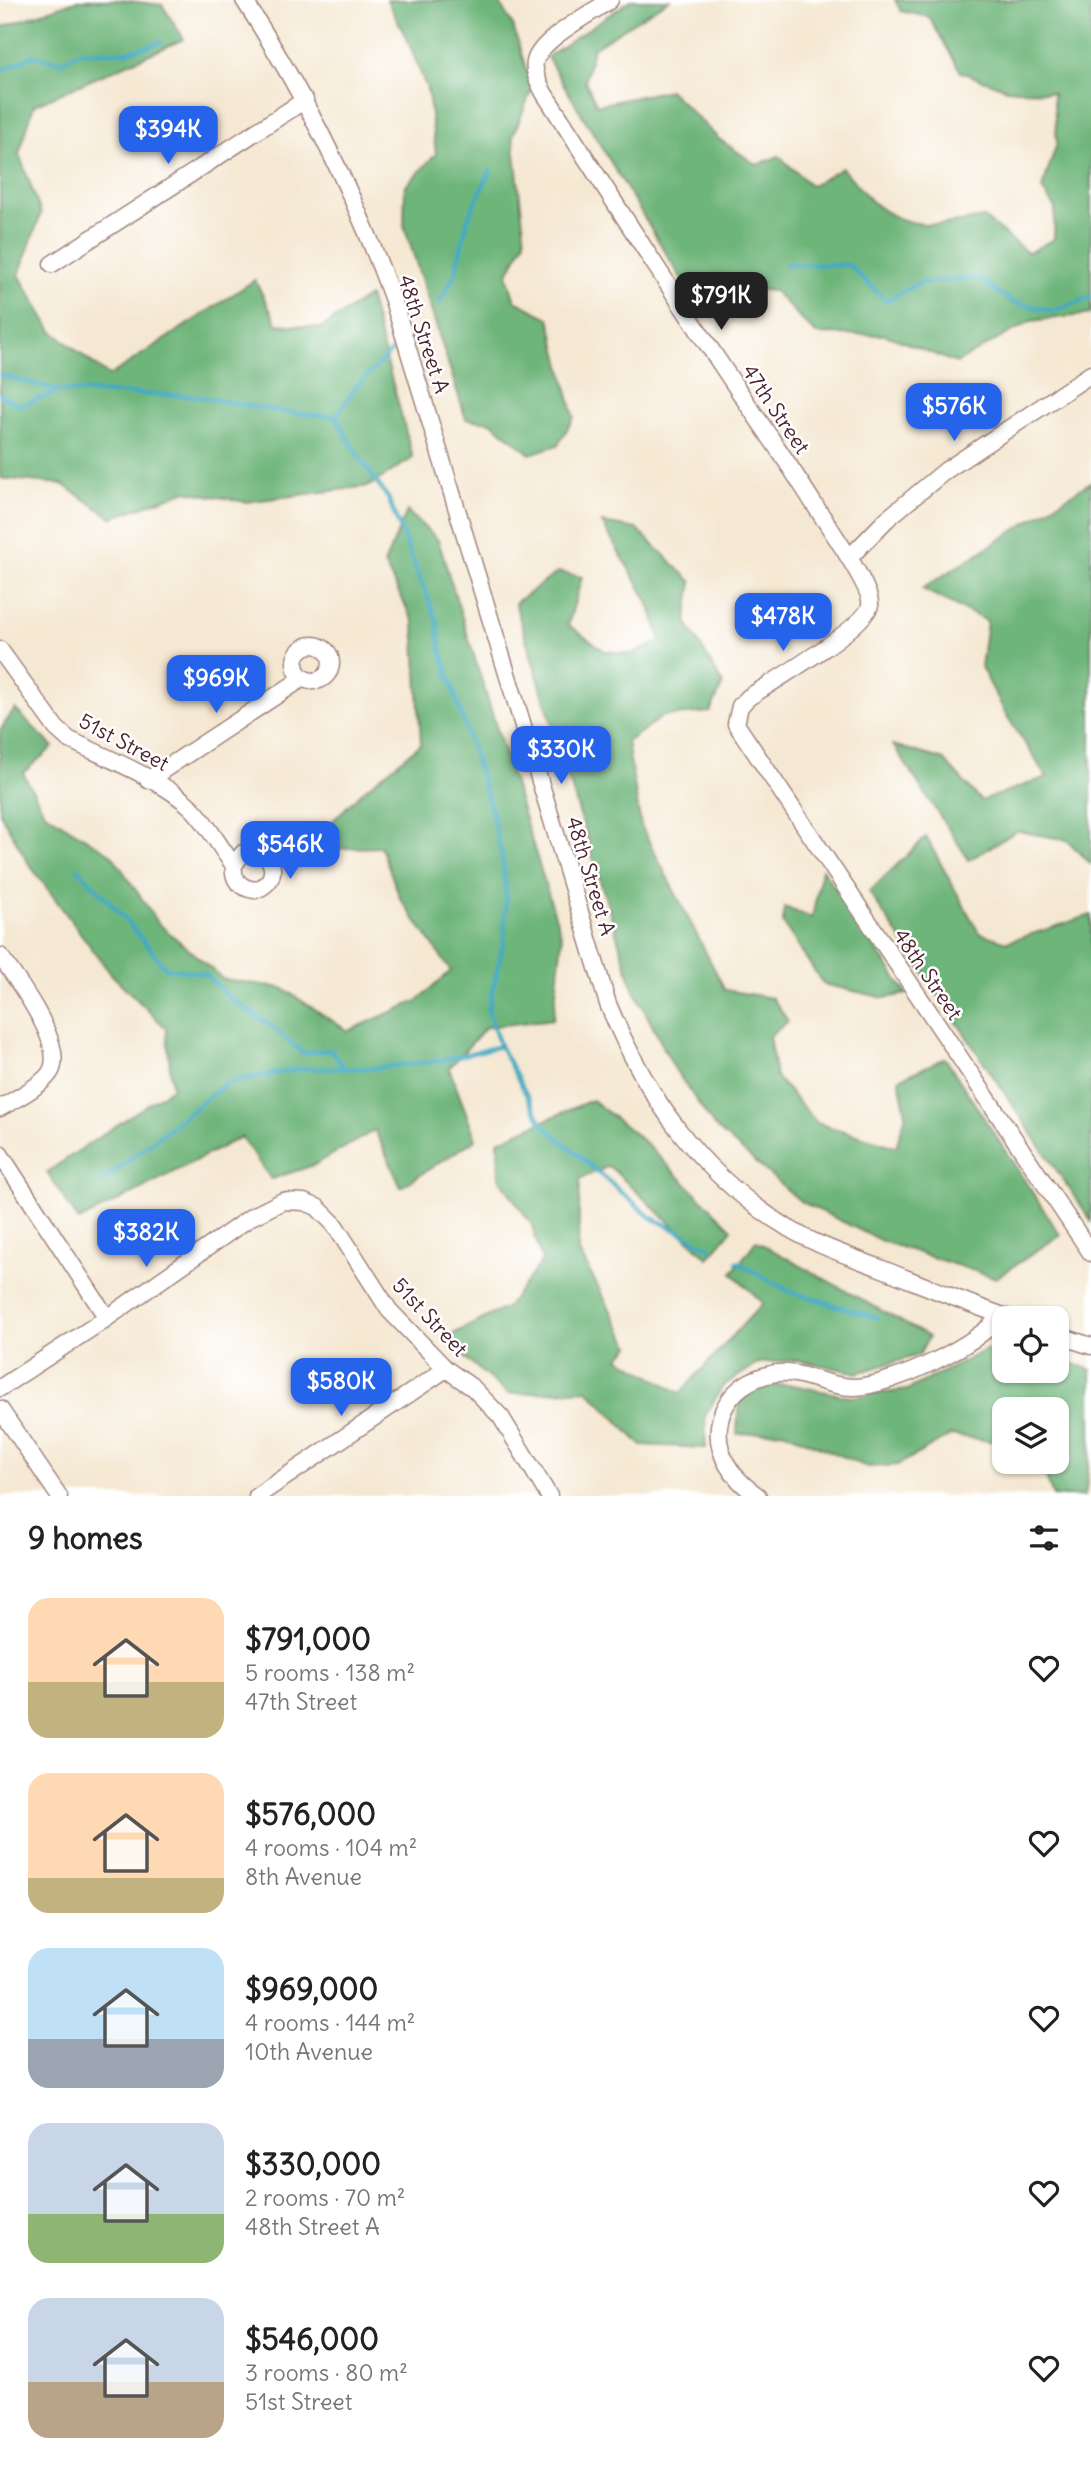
<!DOCTYPE html>
<meta charset="utf-8">
<style>
body{margin:0;font-family:Delius,sans-serif;background:#f2f2f2;color:#222;height:100vh;display:flex;flex-direction:column;font-size:26px;white-space:nowrap}
*{box-sizing:border-box;margin:0}
p{font-size:23px;color:#767676}
.icon{flex:none;width:38px;height:38px;fill:none;stroke:currentColor;stroke-width:2;stroke-linecap:round;stroke-linejoin:round}
.map{position:relative;height:1496px;overflow:hidden}
.side{display:flex;flex-direction:column;background:#fff;flex:1}
.side>*{flex:none}
.controls{position:absolute;left:992px;top:1306px;display:grid;gap:14px}
.controls a{display:grid;place-items:center;width:77px;height:77px;border-radius:14px;background:#fff;box-shadow:0 2px 5px #0004;font-size:35px}
.price{position:absolute;translate:-50% -60px;padding:0 16px;border-radius:14px;background:#2563eb;color:#fff;font-size:23px;line-height:46px;filter:drop-shadow(0 2px 4px #0008)}
.price::after{content:'';position:absolute;left:50%;top:42px;width:21px;height:16px;margin-left:-10px;background:inherit;clip-path:polygon(0 0,100% 0,50% 100%)}
.price.active{background:#222;color:#fff}
ul{padding:0;list-style:none}
li{display:flex;align-items:center;gap:21px;height:175px;padding:0 28px}
li span{display:grid;place-items:center;flex:none;width:196px;height:140px;border-radius:21px;color:#555}
li>.icon{margin-inline-start:auto}
span .icon{width:84px;height:84px;fill:#fffc;stroke-width:1}
li b{font-size:30px}
h2{display:flex;justify-content:space-between;align-items:center;height:84px;padding:0 28px;font-size:30px}
.map>svg:first-child{display:block}
.forest{fill:#6eb57a;stroke:#5c6a52;stroke-width:2}
.lines{fill:none;stroke-linecap:round;stroke-linejoin:round}
.stream{stroke:#42aac2;stroke-width:4.5}
.minor-casing{stroke:#a0847e;stroke-width:19}
.minor{stroke:#fff;stroke-width:16}
.labels{text-anchor:middle;dominant-baseline:central;stroke-width:5;stroke-linejoin:round;paint-order:stroke}
.street-label{font-size:21px;fill:#4a1f2b;stroke:#fff}
</style>
<div class="map">
<svg width="1091" height="1496" viewBox="0 0 1091 1496">
<rect width="100%" height="100%" fill="#fff"/>
<filter id="ink" filterUnits="userSpaceOnUse"><feTurbulence type="fractalNoise" baseFrequency=".0143" numOctaves="2"/><feDisplacementMap in="SourceGraphic" scale="14" xChannelSelector="R" yChannelSelector="G"/><feConvolveMatrix kernelMatrix="1 2 1 2 8 2 1 2 1" color-interpolation-filters="sRGB"/></filter>
<filter id="wash" filterUnits="userSpaceOnUse"><feTurbulence type="fractalNoise" baseFrequency=".00686" numOctaves="4" result="noise"/><feDisplacementMap in="SourceGraphic" scale="28" xChannelSelector="R" yChannelSelector="G"/><feGaussianBlur stdDeviation="1.57" result="paint"/><feColorMatrix in="noise" values="0 0 0 0 0 0 0 0 0 0 0 0 0 0 0 0 0 1.4 0 .05"/><feComposite in="paint" operator="in"/></filter>
<g filter="url(#wash)">
<rect width="100%" height="100%" fill="#f5e8d2"/>
<!-- forest -->
<g class="forest">
<path d="M 78,0 L 120,0 L 162,5 L 184,39 L 34,105 L 19,154 L 41,213 L 19,275 L 52,331 L 109,376 L 255,280 L 277,324 L 321,328 L 369,296 L 413,458 L 369,486 L 246,502 L 185,491 L 112,518 L 62,484 L 0,478 L 0,28 Z"/>
<path d="M 387,0 L 498,0 L 513,26 L 532,89 L 513,136 L 525,241 L 507,275 L 515,301 L 549,318 L 574,417 L 558,445 L 530,454 L 491,422 L 466,419 L 404,225 L 405,187 L 436,154 L 428,92 L 408,41 Z"/>
<path d="M 631,0 L 669,0 L 593,48 L 585,81 L 597,105 L 669,90 L 719,139 L 757,165 L 779,156 L 811,186 L 842,168 C 853,179 863,194 875,204 C 909,232 944,225 984,218 L 1028,253 L 1054,239 L 1055,208 L 1042,189 L 1057,143 L 1053,93 L 1007,89 L 961,72 L 929,17 L 901,11 L 895,0 L 1091,0 L 1091,314 L 1031,321 L 956,363 L 886,335 L 816,334 L 774,291 L 736,288 L 695,301 L 547,57 Z"/>
<path d="M 1091,482 L 1091,864 L 1067,840 L 1017,831 L 969,860 L 893,745 L 944,760 L 981,801 L 1047,777 L 1007,716 L 981,667 L 987,621 L 922,589 Z"/>
<path d="M 407,511 L 438,540 L 562,938 L 553,1019 L 486,1027 L 449,1068 L 476,1139 L 401,1187 L 375,1130 L 314,1165 L 271,1179 L 241,1137 L 79,1221 L 47,1172 L 172,1088 L 166,1028 L 111,974 L 29,864 L 0,813 L 0,730 L 15,709 L 53,747 L 23,773 L 44,812 L 112,855 L 159,924 L 223,979 L 282,988 L 348,1031 L 417,1001 L 451,971 L 400,898 L 381,847 L 303,850 L 363,791 L 421,744 L 414,622 L 384,564 Z"/>
<path d="M 602,523 L 637,529 L 692,582 L 686,621 L 723,684 L 710,712 L 663,716 L 627,742 L 641,826 L 725,990 L 772,998 L 788,1021 L 769,1037 L 776,1077 L 817,1123 L 896,1147 L 906,1114 L 899,1079 L 945,1058 L 1060,1235 L 996,1278 L 882,1241 L 800,1201 L 714,1126 L 674,1068 L 633,988 L 515,603 L 558,572 L 582,577 L 568,625 L 605,651 L 632,654 L 661,641 L 648,601 Z"/>
<path d="M 926,837 L 979,933 L 1007,942 L 1091,915 L 1091,1221 L 869,892 Z"/>
<path d="M 822,869 L 907,994 L 884,998 L 823,984 L 783,923 L 784,907 L 812,918 Z"/>
<path d="M 592,1100 L 640,1138 L 732,1229 L 708,1258 L 609,1166 L 580,1179 L 578,1250 L 630,1346 L 619,1358 L 680,1393 L 763,1303 L 732,1273 L 756,1241 L 929,1337 L 919,1355 L 857,1373 L 798,1360 L 759,1363 L 723,1386 L 705,1416 L 706,1448 L 641,1445 L 588,1390 L 508,1394 L 443,1339 L 507,1307 L 542,1261 L 532,1225 L 499,1178 L 498,1141 Z"/>
<path d="M 1004,1348 L 1004,1370 L 1057,1370 L 1057,1358 L 1091,1370 L 1091,1445 L 1085,1496 L 1053,1496 L 1040,1461 L 1057,1461 L 1057,1409 L 1004,1409 L 1004,1443 L 951,1435 L 898,1465 L 867,1467 L 783,1431 L 737,1434 L 739,1401 L 760,1386 L 792,1385 L 851,1397 L 907,1390 L 988,1349 Z"/>
</g>
<g class="lines">
<!-- stream -->
<g class="stream">
<path d="M 0,71 L 33,56 L 61,62 L 80,52 L 126,52 L 161,42"/>
<path d="M 786,264 L 849,265 L 886,301 L 919,283 L 978,278 L 1012,302 L 1053,311 L 1091,297"/>
<path d="M 440,302 L 455,274 L 468,218 L 490,171"/>
<path d="M 0,375 L 61,391 L 195,396 L 284,412 L 336,417 L 358,456 L 388,498 L 437,621 L 441,650 L 492,812 L 503,863 L 506,896 L 504,940 L 488,1011 L 500,1046 L 543,1125 L 649,1216 L 712,1249"/>
<path d="M 0,395 L 20,406 L 60,391"/>
<path d="M 336,417 L 356,387 L 392,351"/>
<path d="M 78,869 L 119,912 L 166,968 L 205,974 L 232,1000 L 270,1025 L 303,1053 L 331,1050 L 344,1068"/>
<path d="M 102,1181 L 228,1082 L 300,1069 L 372,1068 L 440,1061 L 500,1046"/>
<path d="M 737,1262 L 788,1291 L 877,1318"/>
</g>
</g>
</g>
<g filter="url(#ink)">
<g class="lines">
<defs>
<g id="minor">
<path d="M 244,0 C 305,95 355,194 393,300 L 608,1004 C 647,1098 699,1174 788,1228 C 816,1245 849,1256 880,1268 C 923,1285 966,1303 1009,1318"/>
<path d="M 610,0 C 592,13 539,40 535,62 C 533,73 539,83 544,93 C 602,183 660,274 720,363 C 751,410 784,456 814,504 C 825,521 873,589 870,605 C 867,626 771,683 749,697 L 740,706 L 736,724 L 1091,1253"/>
<path d="M 52,264 L 305,100"/>
<path d="M 849,558 L 887,519 L 945,471 L 1091,374"/>
<circle cx="313" cy="663" r="18"/>
<path d="M 0,650 L 56,728 L 68,739 C 106,758 162,779 192,808 C 209,825 219,847 234,865 C 232,880 240,888 255,890 C 276,884 279,860 257,851 L 243,853 L 234,865"/>
<path d="M 148,780 L 303,678"/>
<path d="M 0,956 C 16,978 63,1041 52,1069 C 47,1083 14,1100 0,1108"/>
<path d="M 0,1154 L 107,1318"/>
<path d="M 1057,1335 L 1091,1346"/>
<path d="M 0,1388 L 107,1318 L 251,1217 L 283,1201 L 304,1202 L 317,1207 L 334,1224 L 389,1310 L 446,1369 L 473,1388 L 501,1417 L 549,1496"/>
<path d="M 0,1409 L 59,1496"/>
<path d="M 257,1496 L 446,1369"/>
<path d="M 758,1496 C 751,1491 744,1486 738,1479 C 703,1442 717,1388 767,1375 C 798,1366 825,1388 855,1387 C 894,1385 978,1345 1001,1315"/>
</g>
</defs>
<!-- minor casing -->
<use href="#minor" class="minor-casing"/>
<!-- minor -->
<use href="#minor" class="minor"/>
</g>
</g>
<g class="labels">
<!-- street labels -->
<g class="street-label">
<text transform="translate(424 334) rotate(72)">48th Street A</text>
<text transform="translate(776 409) rotate(56)">47th Street</text>
<text transform="translate(124 742) rotate(28)">51st Street</text>
<text transform="translate(591 876) rotate(73)">48th Street A</text>
<text transform="translate(928 974) rotate(56)">48th Street</text>
<text transform="translate(430 1317) rotate(47)">51st Street</text>
</g>
</g>
</svg>
<div class="controls">
<a><svg class="icon" aria-label="locate" viewBox="0 0 24 24"><circle cx="12" cy="12" r="6"/><path d="M12 2v4M12 18v4M2 12h4M18 12h4"/></svg></a>
<a><svg class="icon" aria-label="layers" viewBox="0 0 24 24"><path d="M12 4l9 5-9 5-9-5zM3 14l9 5 9-5"/></svg></a>
</div>
<b class="price" style="left:168px;top:166px">$394K</b>
<b class="price active" style="left:721px;top:332px">$791K</b>
<b class="price" style="left:954px;top:443px">$576K</b>
<b class="price" style="left:783px;top:653px">$478K</b>
<b class="price" style="left:216px;top:715px">$969K</b>
<b class="price" style="left:561px;top:786px">$330K</b>
<b class="price" style="left:290px;top:881px">$546K</b>
<b class="price" style="left:146px;top:1269px">$382K</b>
<b class="price" style="left:341px;top:1418px">$580K</b>
</div>
<section class="side">
<h2>9 homes<svg class="icon" aria-label="filters" viewBox="0 0 24 24"><path d="M4 7h16M4 17h16"/><circle cx="9" cy="7" r="2"/><circle cx="15" cy="17" r="2"/></svg></h2>
<ul>
<li><span style="background:linear-gradient(#ffd9b3 60%,#c2b280 0)"><svg class="icon" aria-label="home" viewBox="0 0 24 24"><path d="M3 11l9-7 9 7M6 9v11h12V9"/></svg></span><div><b>$791,000</b><p>5 rooms · 138 m²</p><p>47th Street</p></div><svg class="icon" aria-label="heart" viewBox="0 0 24 24"><path d="M12 20l-8-8c-3-5 5-10 8-4 3-6 11-1 8 4z"/></svg></li>
<li><span style="background:linear-gradient(#ffd9b3 75%,#c2b280 0)"><svg class="icon" aria-label="home" viewBox="0 0 24 24"><path d="M3 11l9-7 9 7M6 9v11h12V9"/></svg></span><div><b>$576,000</b><p>4 rooms · 104 m²</p><p>8th Avenue</p></div><svg class="icon" aria-label="heart" viewBox="0 0 24 24"><path d="M12 20l-8-8c-3-5 5-10 8-4 3-6 11-1 8 4z"/></svg></li>
<li><span style="background:linear-gradient(#bfe0f5 65%,#9aa5b1 0)"><svg class="icon" aria-label="home" viewBox="0 0 24 24"><path d="M3 11l9-7 9 7M6 9v11h12V9"/></svg></span><div><b>$969,000</b><p>4 rooms · 144 m²</p><p>10th Avenue</p></div><svg class="icon" aria-label="heart" viewBox="0 0 24 24"><path d="M12 20l-8-8c-3-5 5-10 8-4 3-6 11-1 8 4z"/></svg></li>
<li><span style="background:linear-gradient(#c9d6e8 65%,#8fb573 0)"><svg class="icon" aria-label="home" viewBox="0 0 24 24"><path d="M3 11l9-7 9 7M6 9v11h12V9"/></svg></span><div><b>$330,000</b><p>2 rooms · 70 m²</p><p>48th Street A</p></div><svg class="icon" aria-label="heart" viewBox="0 0 24 24"><path d="M12 20l-8-8c-3-5 5-10 8-4 3-6 11-1 8 4z"/></svg></li>
<li><span style="background:linear-gradient(#c9d6e8 60%,#b9a48a 0)"><svg class="icon" aria-label="home" viewBox="0 0 24 24"><path d="M3 11l9-7 9 7M6 9v11h12V9"/></svg></span><div><b>$546,000</b><p>3 rooms · 80 m²</p><p>51st Street</p></div><svg class="icon" aria-label="heart" viewBox="0 0 24 24"><path d="M12 20l-8-8c-3-5 5-10 8-4 3-6 11-1 8 4z"/></svg></li>
</ul>
</section>
